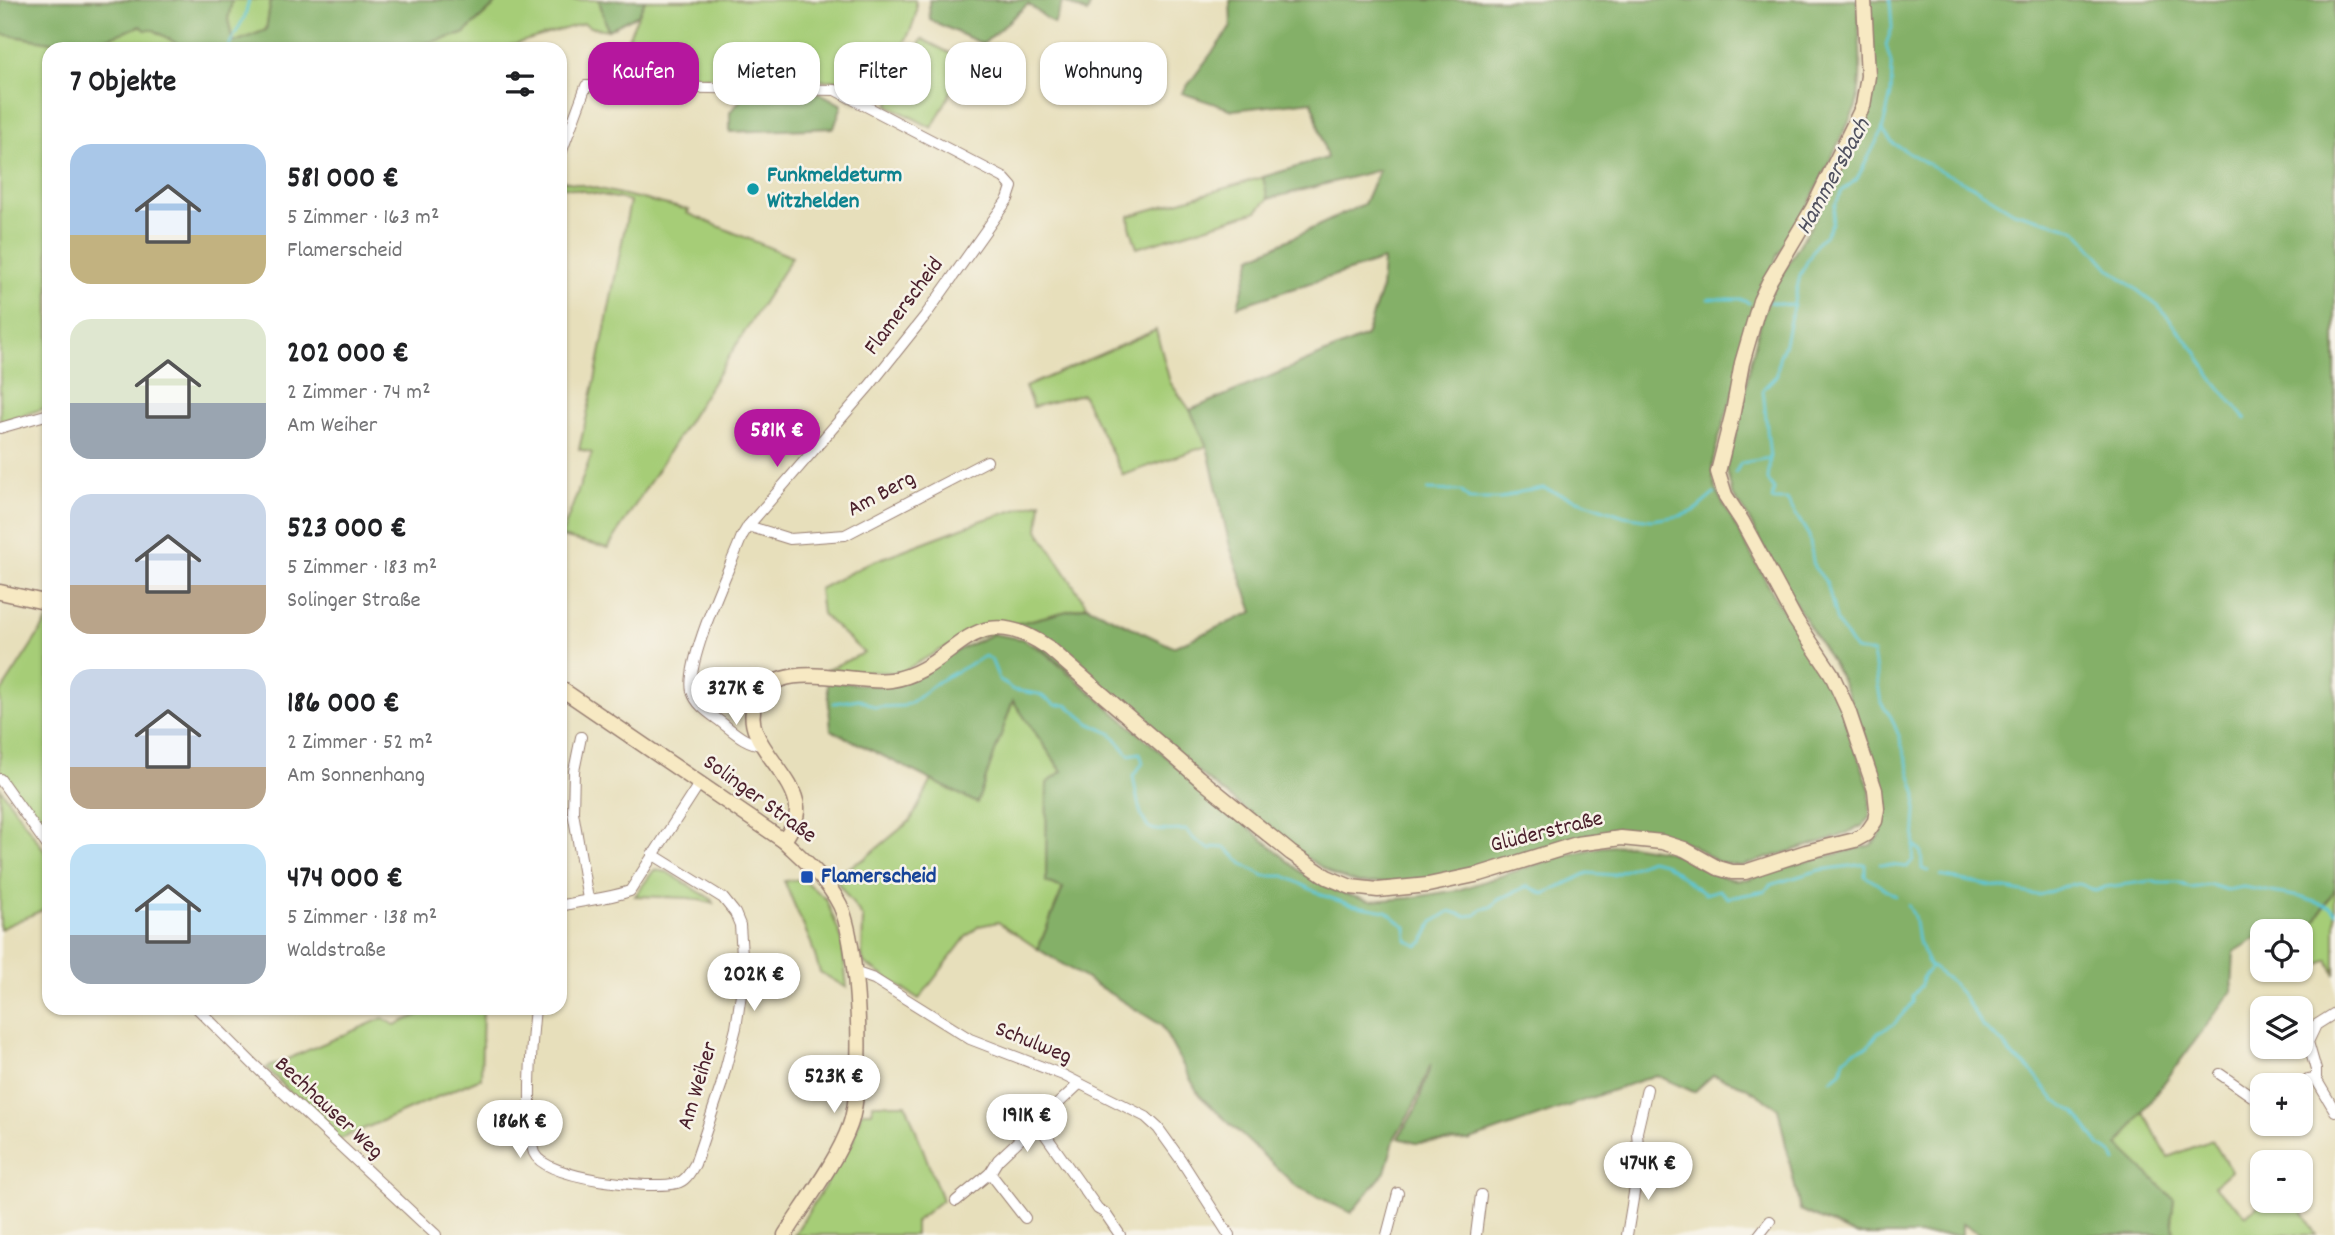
<!DOCTYPE html>
<html lang="de">
<meta charset="utf-8">
<style>
body{margin:0;font-family:Dekko,sans-serif;background:#f2f2f2;color:#202124;height:100vh;display:flex;flex-direction:column;font-size:26px;white-space:nowrap}
*{box-sizing:border-box;margin:0}
p{font-size:23px;color:#757577}
.icon{flex:none;width:38px;height:38px;fill:none;stroke:currentColor;stroke-width:2;stroke-linecap:round;stroke-linejoin:round}
.map{position:relative;flex:1;overflow:hidden}
.drawer{position:absolute;left:42px;top:42px;width:525px;height:973px;display:flex;flex-direction:column;background:#fff;border-radius:21px;box-shadow:0 2px 5px #0004}
.drawer>*{flex:none}
.top-card{position:absolute;left:588px;top:42px;width:665px;height:63px;display:flex;gap:14px}
.tools{position:absolute;left:2250px;top:919px;display:grid;gap:14px}
.tools a{display:grid;place-items:center;width:63px;height:63px;border-radius:14px;background:#fff;box-shadow:0 2px 5px #0004;font-size:35px}
.price{position:absolute;translate:-50% -60px;padding:0 16px;border-radius:24px;background:#fff;color:#222;font-size:23px;line-height:46px;filter:drop-shadow(0 2px 4px #0008)}
.price::after{content:'';position:absolute;left:50%;top:42px;width:21px;height:16px;margin-left:-10px;background:inherit;clip-path:polygon(0 0,100% 0,50% 100%)}
.price.selected{background:#b5179e;color:#fff}
ul{padding:0;list-style:none}
li{display:flex;align-items:center;gap:21px;height:175px;padding:0 28px}
li span{display:grid;place-items:center;flex:none;width:196px;height:140px;border-radius:21px;color:#555}
li>.icon{margin-inline-start:auto}
span .icon{width:84px;height:84px;fill:#fffc;stroke-width:1}
li b{font-size:30px}
h2{display:flex;justify-content:space-between;align-items:center;height:84px;padding:0 28px;font-size:30px}
.tag{padding:0 24px;border-radius:21px;background:#fff;box-shadow:0 2px 5px #0004;font-size:24px;line-height:63px}
.tag.selected{background:#b5179e;color:#fff}
.map>svg:first-child{display:block}
.green{fill:#a6cd77;stroke:#787651;stroke-width:2}
.forest{fill:#84b068;stroke:#67684a;stroke-width:2}
.lines{fill:none;stroke-linecap:round;stroke-linejoin:round}
.stream{stroke:#5dc7d8;stroke-width:2.5}
.street-casing{stroke:#987f73;stroke-width:12}
.secondary-casing{stroke:#987f73;stroke-width:17}
.street{stroke:#fff;stroke-width:10}
.secondary{stroke:#f7e9c3;stroke-width:14}
.culture-dot{fill:#0f9aa8;stroke:#f7f3e8;stroke-width:2.5}
.transit-dot{fill:#1a4fb4;stroke:#f7f3e8;stroke-width:2.5}
.labels{text-anchor:middle;dominant-baseline:central;stroke-width:5;stroke-linejoin:round;paint-order:stroke}
.culture-label{font-size:23px;font-weight:bold;fill:#0d838f;stroke:#f7f3e8;text-anchor:start}
.street-label{font-size:23px;fill:#4a1f2b;stroke:#f7f3e8}
.transit-label{font-size:23px;font-weight:bold;fill:#164399;stroke:#f7f3e8;text-anchor:start}
.water-label{font-size:24px;font-style:italic;fill:#50515f;stroke:#f7f3e8}
</style>
<div class="map">
<svg width="2335" height="1235" viewBox="0 0 2335 1235">
<rect width="100%" height="100%" fill="#f7f3e8"/>
<filter id="ink" filterUnits="userSpaceOnUse"><feTurbulence type="fractalNoise" baseFrequency=".0143" numOctaves="2"/><feDisplacementMap in="SourceGraphic" scale="14" xChannelSelector="R" yChannelSelector="G"/><feConvolveMatrix kernelMatrix="1 2 1 2 8 2 1 2 1" color-interpolation-filters="sRGB"/></filter>
<filter id="wash" filterUnits="userSpaceOnUse"><feTurbulence type="fractalNoise" baseFrequency=".00686" numOctaves="4" result="noise"/><feDisplacementMap in="SourceGraphic" scale="28" xChannelSelector="R" yChannelSelector="G"/><feGaussianBlur stdDeviation="1.57" result="paint"/><feColorMatrix in="noise" values="0 0 0 0 0 0 0 0 0 0 0 0 0 0 0 0 0 1.4 0 .05"/><feComposite in="paint" operator="in"/></filter>
<g filter="url(#wash)">
<rect width="100%" height="100%" fill="#e7dfbb"/>
<!-- green -->
<g class="green">
<path d="M 232,0 L 271,0 L 266,30 L 233,43 L 228,19 Z"/>
<path d="M 500,0 L 599,0 L 608,30 L 590,27 L 584,23 L 498,49 L 403,49 L 463,34 Z"/>
<path d="M 645,0 L 915,0 C 923,21 893,62 879,78 C 874,84 867,87 861,91 L 841,80 L 783,81 L 783,84 L 740,78 L 648,75 L 647,80 L 629,80 L 630,75 L 613,75 L 613,71 Z"/>
<path d="M 140,26 L 146,30 L 154,30 L 186,49 L 49,49 L 49,407 L 0,422 L 0,34 L 58,43 L 121,32 Z"/>
<path d="M 922,39 L 967,62 L 932,128 L 888,105 Z"/>
<path d="M 1263,177 L 1268,199 L 1257,211 L 1137,248 L 1130,226 L 1129,216 Z"/>
<path d="M 560,180 L 689,210 L 687,213 L 792,257 L 608,548 L 561,537 L 592,453 L 579,449 L 595,380 L 630,201 L 560,186 Z"/>
<path d="M 1156,330 L 1170,382 L 1190,410 L 1207,446 L 1123,475 L 1082,394 L 1033,407 L 1025,387 Z"/>
<path d="M 1041,502 L 1038,530 L 1087,606 L 1012,625 L 940,650 L 900,673 L 826,670 L 864,653 L 822,614 L 819,589 L 869,563 L 980,521 Z"/>
<path d="M 49,618 L 49,839 L 0,771 L 0,694 Z"/>
<path d="M 1013,700 L 1062,772 L 1047,783 L 1046,882 L 1063,888 L 1038,949 L 998,922 L 979,926 L 966,937 L 919,999 L 864,963 L 862,956 L 863,918 L 836,880 L 835,875 L 864,859 L 911,820 L 932,780 L 977,802 Z"/>
<path d="M 0,788 L 49,857 L 49,907 L 0,929 Z"/>
<path d="M 654,870 L 667,872 L 711,899 L 713,903 L 689,898 L 635,896 Z"/>
<path d="M 802,879 L 826,899 L 842,940 L 847,988 L 820,972 L 811,943 L 784,881 Z"/>
<path d="M 2335,888 L 2335,975 L 2328,960 L 2303,972 L 2301,931 L 2316,921 Z"/>
<path d="M 434,1008 L 483,1008 L 481,1078 L 338,1140 L 266,1068 L 383,1018 L 395,1025 Z"/>
<path d="M 873,1104 L 906,1104 L 942,1200 L 915,1222 L 915,1235 L 794,1235 L 854,1139 L 861,1112 L 872,1112 Z"/>
<path d="M 2143,1111 L 2168,1157 L 2212,1140 L 2231,1171 L 2214,1186 L 2246,1215 L 2265,1201 L 2287,1201 L 2291,1205 L 2296,1201 L 2316,1235 L 2174,1235 L 2172,1215 L 2174,1199 L 2118,1146 Z"/>
</g>
<!-- forest -->
<g class="forest">
<path d="M 0,0 L 232,0 L 228,19 L 233,43 L 266,30 L 271,0 L 500,0 L 463,34 L 403,49 L 186,49 L 154,30 L 146,30 L 140,26 L 97,42 L 58,43 L 0,34 Z"/>
<path d="M 599,0 L 645,0 L 639,14 L 608,30 Z"/>
<path d="M 929,0 L 1092,0 L 1087,13 L 1063,1 L 1054,24 L 1028,4 L 983,44 L 930,20 Z"/>
<path d="M 1230,0 L 1857,0 C 1859,35 1864,73 1856,107 L 1806,210 L 1777,256 L 1718,441 C 1711,466 1709,474 1720,498 L 1780,606 L 1827,676 L 1839,701 L 1870,790 L 1870,818 L 1862,826 L 1838,837 L 1741,866 L 1718,862 L 1692,845 L 1669,838 L 1641,833 L 1616,831 L 1577,838 L 1497,864 L 1420,882 L 1359,883 L 1336,876 L 1305,857 L 1012,625 L 1087,606 L 1173,647 L 1253,612 L 1230,547 L 1207,446 L 1190,410 L 1366,336 L 1381,290 L 1383,260 L 1238,306 L 1252,257 L 1364,204 L 1379,170 L 1268,199 L 1263,177 L 1327,158 L 1312,101 L 1233,110 L 1182,93 L 1231,27 Z"/>
<path d="M 1870,0 L 2335,0 L 2335,888 L 2316,921 L 2301,931 L 2278,931 L 2275,927 L 2268,931 L 2263,931 L 2263,934 L 2234,952 L 2232,991 L 2118,1145 L 2174,1199 L 2172,1215 L 2174,1235 L 1982,1235 L 1962,1224 L 1962,1235 L 1856,1235 L 1800,1210 L 1778,1108 L 1744,1086 L 1713,1075 L 1694,1092 L 1656,1075 L 1468,1141 L 1416,1143 L 1398,1138 L 1416,1109 L 1431,1064 L 1412,1110 L 1395,1137 L 1385,1172 L 1351,1213 L 1296,1186 L 1199,1095 L 1161,1025 L 1038,949 L 1063,888 L 1046,882 L 1047,783 L 1062,771 L 1013,701 L 977,803 L 831,730 L 827,681 L 879,686 L 993,634 L 1022,639 L 1044,652 L 1302,873 L 1337,892 L 1370,901 L 1409,898 L 1458,890 L 1562,856 L 1601,847 L 1630,845 L 1666,851 L 1683,857 L 1716,875 L 1736,880 L 1749,879 L 1784,867 L 1871,845 L 1879,837 L 1884,824 L 1886,803 L 1879,775 L 1852,704 L 1839,674 L 1779,577 L 1744,510 L 1732,494 L 1726,466 L 1742,415 L 1748,375 L 1761,319 L 1773,289 L 1815,219 L 1869,106 Z"/>
<path d="M 747,92 L 820,93 L 842,105 L 834,128 L 730,132 L 730,112 Z"/>
</g>
<g class="lines">
<!-- stream -->
<g class="stream">
<path d="M 227,49 L 245,16 L 249,0"/>
<path d="M 1883,131 L 1894,144 L 1935,168 L 1972,186 L 2014,212 L 2076,230 L 2110,269 L 2159,307 L 2195,350 L 2211,377 L 2246,419"/>
<path d="M 1708,299 L 1740,299 L 1749,303"/>
<path d="M 1770,302 L 1794,306"/>
<path d="M 1735,473 L 1741,463 L 1770,458"/>
<path d="M 1428,490 L 1461,491 L 1469,499 L 1501,499 L 1520,492 L 1543,488 L 1624,516 L 1651,520 L 1680,516 L 1694,511 L 1715,493"/>
<path d="M 834,703 L 859,699 L 875,707 L 903,706 L 912,702 L 939,681 L 985,656 L 991,659 L 999,679 L 1013,690 L 1039,694 L 1056,705 L 1067,705 L 1089,723 L 1112,734 L 1129,755 L 1140,753 L 1143,763 L 1133,776 C 1136,789 1139,825 1152,829 C 1162,832 1176,830 1186,830 L 1195,840 L 1211,850 L 1213,847 L 1226,848 L 1243,864 L 1264,876 L 1285,876 L 1322,895 L 1351,905 L 1386,911 L 1406,927 L 1407,940 L 1418,946 L 1423,942 L 1433,922 L 1450,911 L 1465,916 L 1476,915 L 1482,909 L 1491,907 L 1498,900 L 1527,886 L 1544,894 L 1588,873 L 1613,875 L 1650,860 L 1664,863 L 1705,894 L 1719,890 L 1728,898 L 1765,891 L 1770,885 L 1820,870 L 1865,864 L 1865,876 L 1896,896"/>
<path d="M 1916,847 L 1921,851 L 1922,869 L 1929,871"/>
<path d="M 1880,864 L 1907,867 L 1913,860 L 1917,795 L 1899,736 L 1891,717 L 1881,703 L 1873,653 L 1855,650 L 1837,622 L 1827,583 L 1814,567 L 1809,536 L 1787,500 L 1772,500 L 1774,489 L 1768,480 L 1770,458 L 1763,389 L 1777,375 L 1779,358 L 1785,343 L 1800,275 L 1818,241 L 1825,236 L 1832,223 L 1835,205 L 1842,191 L 1857,179 L 1882,131 L 1891,94 L 1892,66 L 1886,45 L 1892,28 L 1890,0"/>
<path d="M 1941,876 L 2037,895 C 2052,894 2063,883 2078,884 C 2083,884 2091,889 2096,891 L 2105,887 L 2151,881 L 2158,883 L 2179,883 L 2190,888 L 2211,885 L 2227,890 L 2243,887 L 2300,897 L 2330,907 L 2335,912"/>
<path d="M 1908,905 L 1914,916 L 1918,941 L 1929,965 L 1949,980 L 1964,997 L 1984,1028 L 2003,1043 L 2011,1055 L 2030,1069 L 2055,1101 L 2075,1112 L 2100,1146 L 2112,1153 L 2116,1162"/>
<path d="M 1831,1080 L 1841,1072 L 1844,1059 L 1854,1051 L 1868,1046 L 1878,1033 L 1894,1024 L 1907,1009 L 1912,1002 L 1912,996 L 1921,985 L 1922,978 L 1931,967"/>
</g>
</g>
</g>
<g filter="url(#ink)">
<g class="lines">
<defs>
<g id="street">
<path d="M 560,156 L 586,86 L 835,90 L 1004,178 L 1012,187 L 1008,199 L 925,316 L 870,385 L 748,526 L 742,536 C 730,568 685,661 692,691 C 696,705 709,713 721,722 C 734,732 746,744 763,745"/>
<path d="M 0,428 L 49,414"/>
<path d="M 748,526 L 790,539 L 845,535 L 987,461"/>
<path d="M 581,737 L 574,771 L 573,812 L 588,899"/>
<path d="M 0,779 L 49,848"/>
<path d="M 560,906 C 583,900 607,899 630,891 L 699,784"/>
<path d="M 854,972 L 874,979 L 970,1039 L 1063,1075 L 1146,1117 L 1158,1128 L 1181,1160 L 1229,1235"/>
<path d="M 197,1008 L 255,1066 L 436,1235"/>
<path d="M 535,1008 C 531,1048 528,1087 531,1126 C 531,1135 531,1145 534,1153 C 545,1179 652,1190 677,1183 C 686,1181 690,1172 695,1164 L 721,1086 L 736,1028 L 741,994 L 742,955 L 740,925 L 735,913 L 723,898 L 652,854"/>
<path d="M 2335,1013 L 2316,1025 L 2308,1042 L 2316,1070 L 2316,1079 L 2335,1111"/>
<path d="M 2220,1074 L 2263,1104"/>
<path d="M 2301,1085 L 2308,1080 L 2316,1079"/>
<path d="M 1037,1123 L 1098,1209 L 1105,1213 L 1120,1235"/>
<path d="M 990,1173 L 1025,1218"/>
<path d="M 956,1201 L 990,1173 L 998,1160 L 1079,1084"/>
<path d="M 1387,1235 L 1398,1193"/>
<path d="M 1476,1235 L 1481,1195"/>
<path d="M 1627,1235 L 1639,1163 L 1637,1132 L 1647,1089"/>
<path d="M 1759,1235 L 1770,1221"/>
</g>
<g id="secondary">
<path d="M 0,592 L 49,603"/>
<path d="M 560,688 L 784,841 C 804,860 827,879 840,905 C 859,945 865,1083 850,1125 C 837,1161 806,1202 785,1235"/>
<path d="M 784,841 C 790,831 798,820 797,807 C 794,771 738,739 756,701 C 777,656 853,685 891,680 C 957,671 969,592 1049,648 L 1199,778 L 1291,853 L 1327,877 L 1351,887 L 1378,890 L 1428,885 L 1480,874 L 1577,844 L 1621,838 L 1662,842 L 1684,849 L 1718,868 L 1732,872 L 1745,872 L 1806,852 L 1855,840 L 1866,834 L 1875,821 L 1877,809 L 1875,790 L 1848,710 L 1831,673 L 1795,619 L 1742,521 L 1725,495 L 1718,472 L 1733,412 L 1742,363 L 1760,301 L 1770,280 L 1813,208 L 1863,106 L 1868,76 L 1864,0"/>
</g>
</defs>
<!-- street casing -->
<use href="#street" class="street-casing"/>
<!-- secondary casing -->
<use href="#secondary" class="secondary-casing"/>
<!-- street -->
<use href="#street" class="street"/>
<!-- secondary -->
<use href="#secondary" class="secondary"/>
</g>
</g>
<!-- markers -->
<circle class="culture-dot" cx="753" cy="189" r="7"/>
<rect class="transit-dot" x="800" y="870" width="14" height="14" rx="3.5"/>
<g class="labels">
<!-- culture labels -->
<g class="culture-label">
<text x="767" y="176">Funkmeldeturm<tspan x="767" dy="26">Witzhelden</tspan></text>
</g>
<!-- street labels -->
<g class="street-label">
<text transform="translate(905 307) rotate(-53)">Flamerscheid</text>
<text transform="translate(882 495) rotate(-28)">Am Berg</text>
<text transform="translate(759 800) rotate(36)">Solinger Straße</text>
<text transform="translate(1547 833) rotate(-14)">Glüderstraße</text>
<text transform="translate(1033 1044) rotate(22)">Schulweg</text>
<text transform="translate(699 1086) rotate(-73)">Am Weiher</text>
<text transform="translate(328 1109) rotate(43)">Bechhauser Weg</text>
</g>
<!-- transit labels -->
<g class="transit-label">
<text x="821" y="877">Flamerscheid</text>
</g>
<!-- water labels -->
<g class="water-label">
<text transform="translate(1834 177) rotate(-61)">Hammersbach</text>
</g>
</g>
</svg>
<div class="tools">
<a><svg class="icon" aria-label="locate" viewBox="0 0 24 24"><circle cx="12" cy="12" r="6"/><path d="M12 2v4M12 18v4M2 12h4M18 12h4"/></svg></a>
<a><svg class="icon" aria-label="layers" viewBox="0 0 24 24"><path d="M12 4l9 5-9 5-9-5zM3 14l9 5 9-5"/></svg></a>
<a>+</a>
<a>−</a>
</div>
<b class="price selected" style="left:777px;top:469px">581K €</b>
<b class="price" style="left:736px;top:727px">327K €</b>
<b class="price" style="left:754px;top:1013px">202K €</b>
<b class="price" style="left:834px;top:1115px">523K €</b>
<b class="price" style="left:1027px;top:1154px">191K €</b>
<b class="price" style="left:520px;top:1160px">186K €</b>
<b class="price" style="left:1648px;top:1202px">474K €</b>
<div class="top-card">
<a class="tag selected">Kaufen</a>
<a class="tag">Mieten</a>
<a class="tag">Filter</a>
<a class="tag">Neu</a>
<a class="tag">Wohnung</a>
</div>
<section class="drawer">
<h2>7 Objekte<svg class="icon" aria-label="filters" viewBox="0 0 24 24"><path d="M4 7h16M4 17h16"/><circle cx="9" cy="7" r="2"/><circle cx="15" cy="17" r="2"/></svg></h2>
<ul>
<li><span style="background:linear-gradient(#a9c7e8 65%,#c2b280 0)"><svg class="icon" aria-label="home" viewBox="0 0 24 24"><path d="M3 11l9-7 9 7M6 9v11h12V9"/></svg></span><div><b>581 000 €</b><p>5 Zimmer · 163 m²</p><p>Flamerscheid</p></div></li>
<li><span style="background:linear-gradient(#dfe7d0 60%,#9aa5b1 0)"><svg class="icon" aria-label="home" viewBox="0 0 24 24"><path d="M3 11l9-7 9 7M6 9v11h12V9"/></svg></span><div><b>202 000 €</b><p>2 Zimmer · 74 m²</p><p>Am Weiher</p></div></li>
<li><span style="background:linear-gradient(#c9d6e8 65%,#b9a48a 0)"><svg class="icon" aria-label="home" viewBox="0 0 24 24"><path d="M3 11l9-7 9 7M6 9v11h12V9"/></svg></span><div><b>523 000 €</b><p>5 Zimmer · 183 m²</p><p>Solinger Straße</p></div></li>
<li><span style="background:linear-gradient(#c9d6e8 70%,#b9a48a 0)"><svg class="icon" aria-label="home" viewBox="0 0 24 24"><path d="M3 11l9-7 9 7M6 9v11h12V9"/></svg></span><div><b>186 000 €</b><p>2 Zimmer · 52 m²</p><p>Am Sonnenhang</p></div></li>
<li><span style="background:linear-gradient(#bfe0f5 65%,#9aa5b1 0)"><svg class="icon" aria-label="home" viewBox="0 0 24 24"><path d="M3 11l9-7 9 7M6 9v11h12V9"/></svg></span><div><b>474 000 €</b><p>5 Zimmer · 138 m²</p><p>Waldstraße</p></div></li>
</ul>
</section>
</div>
